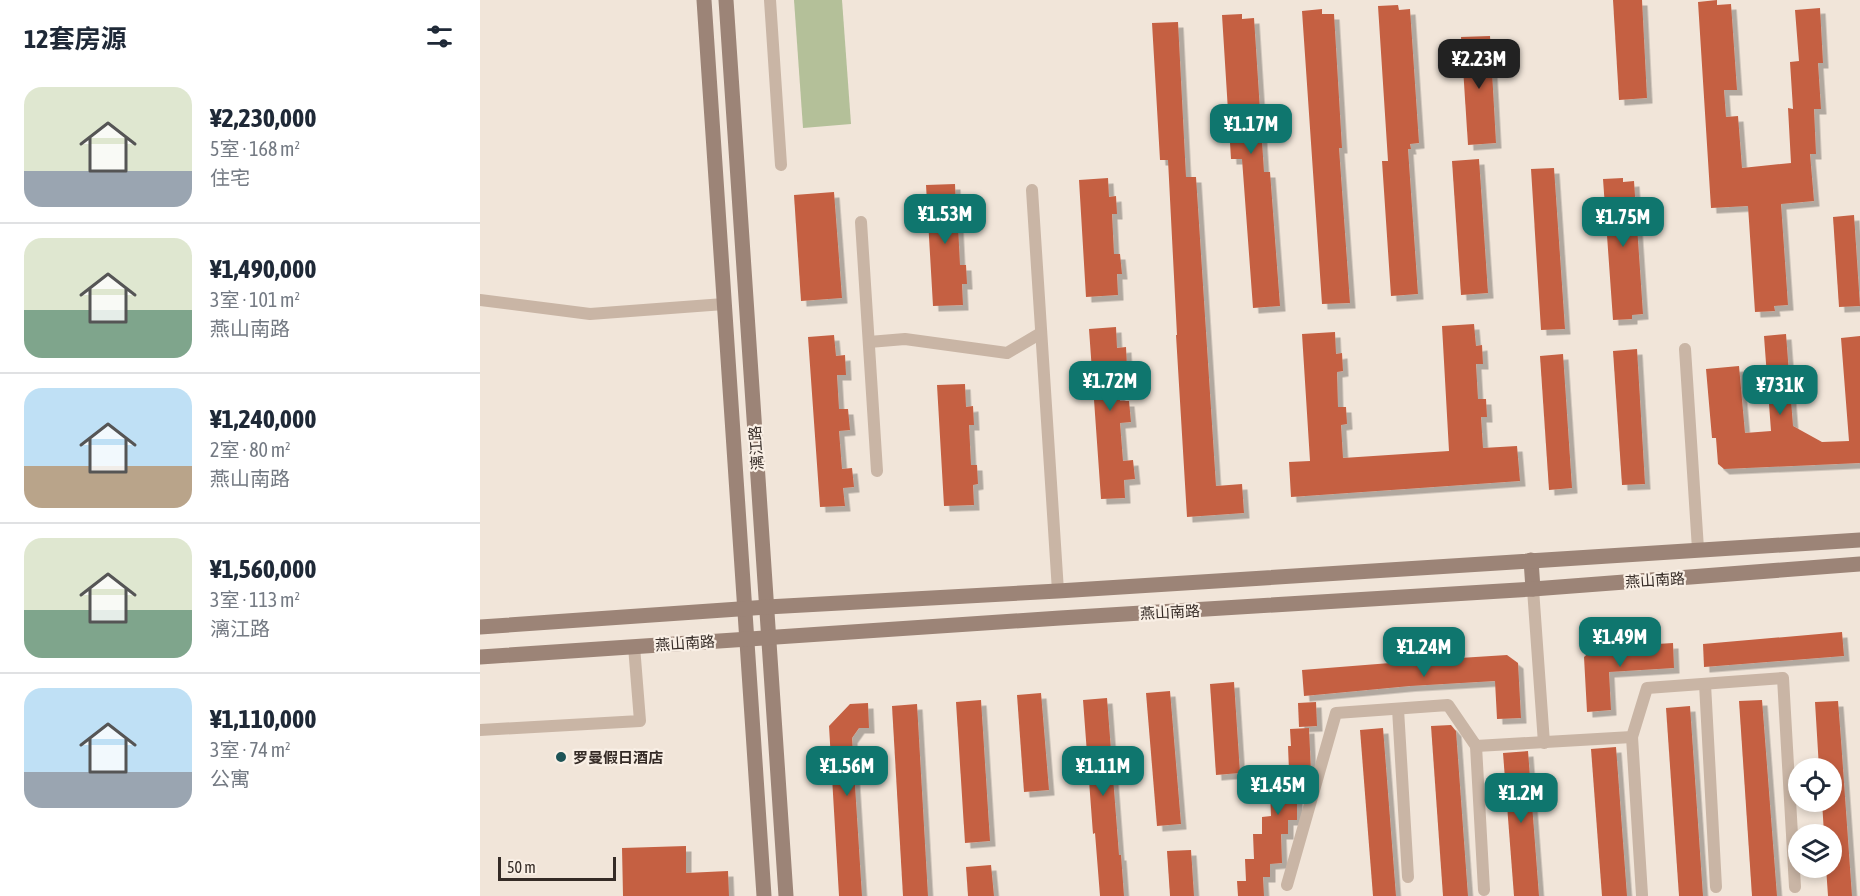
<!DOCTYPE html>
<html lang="zh">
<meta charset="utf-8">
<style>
body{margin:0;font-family:"Asap Condensed","Noto Sans SC",sans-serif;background:#f2f2f3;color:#1f2937;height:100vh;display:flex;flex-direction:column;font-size:22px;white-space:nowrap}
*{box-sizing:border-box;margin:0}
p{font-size:20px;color:#747a83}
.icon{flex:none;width:33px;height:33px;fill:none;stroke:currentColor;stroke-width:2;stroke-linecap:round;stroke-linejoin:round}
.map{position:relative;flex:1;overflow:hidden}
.side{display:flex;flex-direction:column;background:#fff;width:480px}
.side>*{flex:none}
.fabs{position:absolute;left:1308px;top:758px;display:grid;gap:12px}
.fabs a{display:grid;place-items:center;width:54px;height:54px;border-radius:50%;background:#fff;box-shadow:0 3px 9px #0003;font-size:30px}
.scale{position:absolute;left:18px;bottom:15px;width:118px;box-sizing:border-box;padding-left:6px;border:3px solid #352b26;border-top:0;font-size:16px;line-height:21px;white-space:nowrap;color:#352b26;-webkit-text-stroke:4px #f9efe5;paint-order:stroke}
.price{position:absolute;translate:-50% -51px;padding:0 14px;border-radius:12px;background:#0f766e;color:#fff;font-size:20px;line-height:39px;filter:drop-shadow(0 2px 3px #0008)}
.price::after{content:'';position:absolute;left:50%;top:36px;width:18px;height:14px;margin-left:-9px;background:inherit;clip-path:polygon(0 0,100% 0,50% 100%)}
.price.on{background:#222;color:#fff}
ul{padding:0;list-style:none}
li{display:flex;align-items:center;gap:18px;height:150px;padding:0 24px}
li+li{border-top:2px solid #e0e1e3}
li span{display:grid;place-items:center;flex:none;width:168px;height:120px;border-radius:18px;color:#555}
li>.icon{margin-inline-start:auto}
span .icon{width:72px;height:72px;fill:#fffc;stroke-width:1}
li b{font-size:26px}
h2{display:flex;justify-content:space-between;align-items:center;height:72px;padding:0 24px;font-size:26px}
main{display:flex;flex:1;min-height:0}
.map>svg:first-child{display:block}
.green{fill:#b4c099}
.building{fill:#c56043;filter:url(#shadow)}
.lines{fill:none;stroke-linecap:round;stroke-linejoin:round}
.street{stroke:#c9b5a5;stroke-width:12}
.secondary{stroke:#9c8477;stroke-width:15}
.poi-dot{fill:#1d5356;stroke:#f9efe5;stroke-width:2}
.labels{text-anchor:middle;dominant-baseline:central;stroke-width:4.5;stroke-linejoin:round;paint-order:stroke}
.street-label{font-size:15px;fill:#352b26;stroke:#f9efe5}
.poi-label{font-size:15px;font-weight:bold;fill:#352b26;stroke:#f9efe5;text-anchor:start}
</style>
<main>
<section class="side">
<h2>12套房源<svg class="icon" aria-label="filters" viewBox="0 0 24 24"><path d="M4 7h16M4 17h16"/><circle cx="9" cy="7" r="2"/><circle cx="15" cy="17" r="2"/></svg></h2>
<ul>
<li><span style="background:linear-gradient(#dfe7d0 70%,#9aa5b1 0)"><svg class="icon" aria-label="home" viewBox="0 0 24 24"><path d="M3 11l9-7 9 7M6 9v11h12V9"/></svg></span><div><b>¥2,230,000</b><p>5室 · 168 m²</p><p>住宅</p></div></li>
<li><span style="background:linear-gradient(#dfe7d0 60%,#7fa58c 0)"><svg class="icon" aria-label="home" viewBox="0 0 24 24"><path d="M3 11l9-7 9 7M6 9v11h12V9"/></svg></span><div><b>¥1,490,000</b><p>3室 · 101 m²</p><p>燕山南路</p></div></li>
<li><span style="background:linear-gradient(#bfe0f5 65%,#b9a48a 0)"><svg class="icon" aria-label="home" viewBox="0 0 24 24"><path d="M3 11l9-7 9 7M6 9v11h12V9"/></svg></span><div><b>¥1,240,000</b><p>2室 · 80 m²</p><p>燕山南路</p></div></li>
<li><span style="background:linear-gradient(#dfe7d0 60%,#7fa58c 0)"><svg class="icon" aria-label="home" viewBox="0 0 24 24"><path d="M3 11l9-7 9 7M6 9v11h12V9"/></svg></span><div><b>¥1,560,000</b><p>3室 · 113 m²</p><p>漓江路</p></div></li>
<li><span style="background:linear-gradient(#bfe0f5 70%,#9aa5b1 0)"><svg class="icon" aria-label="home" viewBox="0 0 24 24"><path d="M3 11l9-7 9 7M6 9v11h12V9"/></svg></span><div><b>¥1,110,000</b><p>3室 · 74 m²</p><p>公寓</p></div></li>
</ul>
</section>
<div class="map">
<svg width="1380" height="896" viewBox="0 0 1380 896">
<defs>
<filter id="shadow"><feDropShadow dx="5.5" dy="5.5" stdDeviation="0" flood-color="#0004"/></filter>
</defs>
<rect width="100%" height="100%" fill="#f1e5d9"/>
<!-- green -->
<path class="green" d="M 314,0 L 362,0 L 371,124 L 323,128 Z"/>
<!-- building -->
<g class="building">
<path d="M 1133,0 L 1162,0 L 1167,98 L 1139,100 Z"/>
<path d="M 1237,0 L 1237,5 L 1251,4 L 1257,90 L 1244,90 L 1246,117 L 1258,116 L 1262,168 L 1311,163 L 1308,108 L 1313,109 L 1310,62 L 1319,61 L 1315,10 L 1340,8 L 1343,63 L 1338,63 L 1341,109 L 1334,109 L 1336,154 L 1330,154 L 1334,201 L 1301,204 L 1308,305 L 1294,306 L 1295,311 L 1275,312 L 1268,206 L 1231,208 L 1218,2 Z"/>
<path d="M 918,5 L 919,10 L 930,9 L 939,143 L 930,144 L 931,149 L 928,149 L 938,294 L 911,296 L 902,161 L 908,161 L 898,6 Z"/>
<path d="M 842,9 L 842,14 L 854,14 L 862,148 L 859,148 L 870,303 L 842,304 L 822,11 Z"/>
<path d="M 762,14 L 762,19 L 774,18 L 784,172 L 790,172 L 800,306 L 773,308 L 762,159 L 751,159 L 742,15 Z"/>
<path d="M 698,22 L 706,177 L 716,177 L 736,486 L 762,484 L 764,513 L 707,517 L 696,335 L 697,335 L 688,160 L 680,160 L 672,23 Z"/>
<path d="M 1010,36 L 1016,143 L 988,145 L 981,37 Z"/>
<path d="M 999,159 L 1008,293 L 981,295 L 972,161 Z"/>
<path d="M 1074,168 L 1085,329 L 1061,330 L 1051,169 Z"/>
<path d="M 628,178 L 629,197 L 636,196 L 637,214 L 632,214 L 634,254 L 640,254 L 642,274 L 637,274 L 638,295 L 606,297 L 599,180 Z"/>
<path d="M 1143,178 L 1143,182 L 1154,181 L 1163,314 L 1152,315 L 1152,319 L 1133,320 L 1123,179 Z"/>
<path d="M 475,184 L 476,207 L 482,206 L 483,225 L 478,225 L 480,265 L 486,265 L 487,284 L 482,284 L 483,305 L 453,306 L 446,185 Z"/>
<path d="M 354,192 L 362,298 L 321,301 L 314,195 Z"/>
<path d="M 1374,215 L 1380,306 L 1359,307 L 1353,217 Z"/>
<path d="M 994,324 L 996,346 L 1002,345 L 1003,364 L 996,364 L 998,399 L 1006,399 L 1007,417 L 1001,417 L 1003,448 L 1037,446 L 1040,481 L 811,497 L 809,462 L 830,461 L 822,334 L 855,332 L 856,354 L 862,353 L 863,371 L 857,372 L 858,407 L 866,407 L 867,424 L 861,425 L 863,458 L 969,451 L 962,326 Z"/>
<path d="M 636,327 L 637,348 L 646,347 L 647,367 L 638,367 L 640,401 L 649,401 L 651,422 L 640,423 L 643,461 L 653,460 L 655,479 L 644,480 L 645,498 L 621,499 L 609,329 Z"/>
<path d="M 1306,334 L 1313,426 L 1342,442 L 1369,441 L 1361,338 L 1380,336 L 1380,463 L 1244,469 L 1238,464 L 1236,438 L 1232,438 L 1226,369 L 1259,366 L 1265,433 L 1291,431 L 1284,336 Z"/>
<path d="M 354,335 L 356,356 L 365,355 L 366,375 L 357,375 L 359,409 L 368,409 L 370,430 L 359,431 L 362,469 L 372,468 L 374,487 L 363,488 L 365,506 L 340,507 L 328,337 Z"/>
<path d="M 1157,349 L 1165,484 L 1142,485 L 1133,351 Z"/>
<path d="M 1083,354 L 1092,488 L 1069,490 L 1060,356 Z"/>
<path d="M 485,384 L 486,407 L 493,406 L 494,425 L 489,425 L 491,465 L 497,465 L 498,484 L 493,485 L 494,505 L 464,506 L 457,385 Z"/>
<path d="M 1362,632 L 1364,656 L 1224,667 L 1223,644 Z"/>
<path d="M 1193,643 L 1194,668 L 1129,672 L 1131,710 L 1107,712 L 1104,657 L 1114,648 Z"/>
<path d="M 1027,655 L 1038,663 L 1041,718 L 1017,719 L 1015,681 L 930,686 L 824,696 L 822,670 L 948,660 Z"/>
<path d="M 754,682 L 760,773 L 736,775 L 730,684 Z"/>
<path d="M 690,691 L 701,824 L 677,826 L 666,693 Z"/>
<path d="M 561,693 L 569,790 L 544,792 L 537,695 Z"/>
<path d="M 627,698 L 639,855 L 641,855 L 644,896 L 620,896 L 615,833 L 613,834 L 603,700 Z"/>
<path d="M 501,700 L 510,841 L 485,843 L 476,702 Z"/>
<path d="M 1282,700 L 1297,896 L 1272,896 L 1259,701 Z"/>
<path d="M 1358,701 L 1361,740 L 1372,896 L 1348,896 L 1346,867 L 1352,867 L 1352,834 L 1344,834 L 1342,801 L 1352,801 L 1352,768 L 1339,768 L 1335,702 Z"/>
<path d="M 836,702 L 837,726 L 819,727 L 818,703 Z"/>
<path d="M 388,703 L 389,728 L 379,728 L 372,738 L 382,896 L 359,896 L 349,726 L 370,704 Z"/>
<path d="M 437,704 L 448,896 L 423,896 L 412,706 Z"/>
<path d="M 1210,706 L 1223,896 L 1199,896 L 1186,708 Z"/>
<path d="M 971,725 L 976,731 L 988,896 L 963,896 L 951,726 Z"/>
<path d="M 829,728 L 831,772 L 823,773 L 824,790 L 817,790 L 817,820 L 808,820 L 808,834 L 801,834 L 802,863 L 790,864 L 790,877 L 783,877 L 784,896 L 758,896 L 757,881 L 766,881 L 765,859 L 774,859 L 773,834 L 782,834 L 782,817 L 791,816 L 790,791 L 798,791 L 797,772 L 809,771 L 808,746 L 811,746 L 810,729 Z"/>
<path d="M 903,728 L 916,896 L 893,896 L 880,730 Z"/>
<path d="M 1136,747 L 1147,896 L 1122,896 L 1111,749 Z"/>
<path d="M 1048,751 L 1059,896 L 1034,896 L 1023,753 Z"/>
<path d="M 206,846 L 206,873 L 248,871 L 249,896 L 143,896 L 142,848 Z"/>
<path d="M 711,850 L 714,896 L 690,896 L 687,851 Z"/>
<path d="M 511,865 L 514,896 L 488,896 L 486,867 Z"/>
</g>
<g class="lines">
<!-- street -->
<g class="street">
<path d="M 290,0 L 301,165"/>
<path d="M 552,190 L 578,591"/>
<path d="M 381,222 L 397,471"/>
<path d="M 0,300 L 110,314 L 244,304"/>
<path d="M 389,342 L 425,339 L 527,353 L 561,333"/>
<path d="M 1205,349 L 1218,549"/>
<path d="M 1053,589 L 1064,743"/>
<path d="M 1225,684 L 1236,887"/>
<path d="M 918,709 L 928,877"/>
<path d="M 0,730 L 160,721 L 154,646"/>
<path d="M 1152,737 L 1162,895"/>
<path d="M 996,746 L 1004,890"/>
<path d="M 807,885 L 856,713 L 968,705 L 996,746 L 1152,737 L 1167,688 L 1303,678 L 1315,887"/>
</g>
<!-- secondary -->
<g class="secondary">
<path d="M 224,0 L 284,896"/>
<path d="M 246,0 L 306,896"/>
<path d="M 1051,560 L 1053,589"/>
<path d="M 0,627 L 287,607 L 578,591 L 1380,540"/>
<path d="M 0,657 L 580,618 L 1053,589 L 1380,564"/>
</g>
</g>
<!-- markers -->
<circle class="poi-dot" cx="81" cy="757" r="6"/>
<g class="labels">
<!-- street labels -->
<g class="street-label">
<text transform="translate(276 448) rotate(-94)">漓江路</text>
<text transform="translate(1175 580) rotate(-4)">燕山南路</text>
<text transform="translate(690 612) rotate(-3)">燕山南路</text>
<text transform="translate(205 643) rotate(-4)">燕山南路</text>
</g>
<!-- poi labels -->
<g class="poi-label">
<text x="93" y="757">罗曼假日酒店</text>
</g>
</g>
</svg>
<div class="fabs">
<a><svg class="icon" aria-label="locate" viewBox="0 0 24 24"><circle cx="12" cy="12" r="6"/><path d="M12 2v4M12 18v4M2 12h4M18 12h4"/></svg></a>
<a><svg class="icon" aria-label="layers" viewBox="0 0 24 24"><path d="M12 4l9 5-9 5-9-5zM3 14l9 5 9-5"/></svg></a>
</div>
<div class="scale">50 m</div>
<b class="price on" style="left:999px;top:90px">¥2.23M</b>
<b class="price" style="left:771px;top:155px">¥1.17M</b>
<b class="price" style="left:465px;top:245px">¥1.53M</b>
<b class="price" style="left:1143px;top:248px">¥1.75M</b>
<b class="price" style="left:630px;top:412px">¥1.72M</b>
<b class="price" style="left:1300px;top:416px">¥731K</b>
<b class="price" style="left:1140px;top:668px">¥1.49M</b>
<b class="price" style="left:944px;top:678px">¥1.24M</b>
<b class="price" style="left:367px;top:797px">¥1.56M</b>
<b class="price" style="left:623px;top:797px">¥1.11M</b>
<b class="price" style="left:798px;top:816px">¥1.45M</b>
<b class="price" style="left:1041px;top:824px">¥1.2M</b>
</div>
</main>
